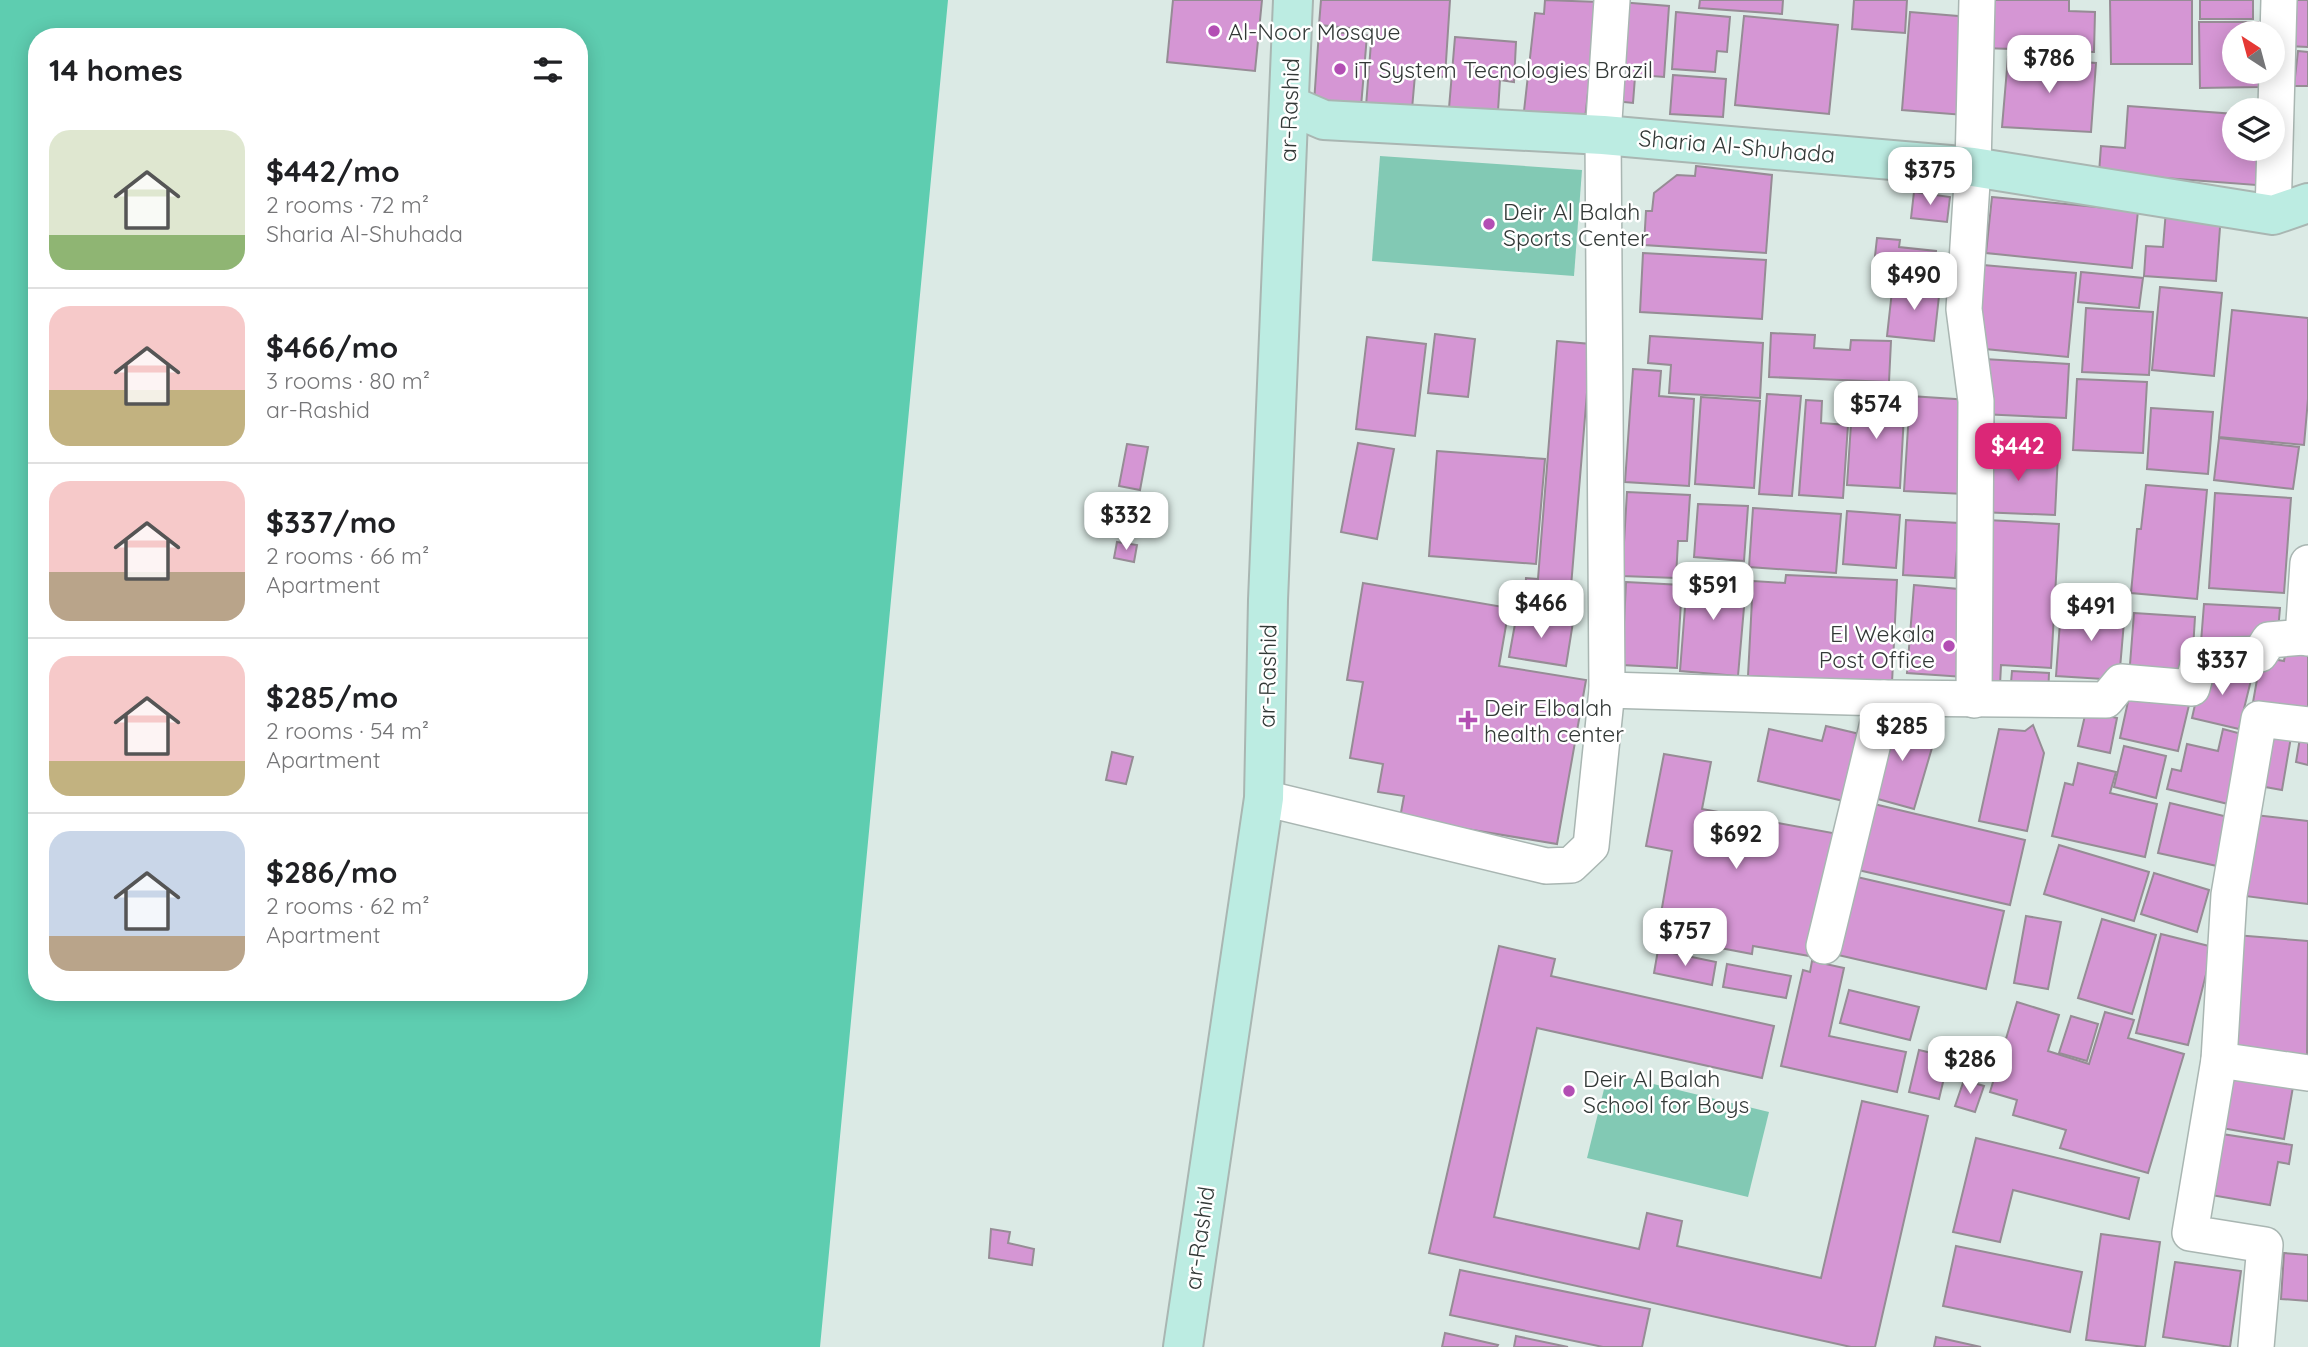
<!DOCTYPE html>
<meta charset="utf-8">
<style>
body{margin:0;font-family:Quicksand,sans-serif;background:#f2f2f2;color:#202124;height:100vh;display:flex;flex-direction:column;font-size:26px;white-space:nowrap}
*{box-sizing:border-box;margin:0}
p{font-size:23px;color:#757577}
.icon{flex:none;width:38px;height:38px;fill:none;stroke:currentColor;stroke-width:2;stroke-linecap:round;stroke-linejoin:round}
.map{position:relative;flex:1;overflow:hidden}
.details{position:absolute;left:28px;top:28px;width:560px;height:973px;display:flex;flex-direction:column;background:#fff;border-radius:28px;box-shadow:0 4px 18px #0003}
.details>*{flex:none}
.needle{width:46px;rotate:324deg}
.buttons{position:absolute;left:2222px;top:21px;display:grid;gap:14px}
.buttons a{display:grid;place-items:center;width:63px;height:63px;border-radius:50%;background:#fff;box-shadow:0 4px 18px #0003;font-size:35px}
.price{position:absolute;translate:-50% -60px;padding:0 16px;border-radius:14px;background:#fff;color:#222;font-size:23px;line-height:46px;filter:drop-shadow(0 2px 4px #0008)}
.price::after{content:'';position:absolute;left:50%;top:42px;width:21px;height:16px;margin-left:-10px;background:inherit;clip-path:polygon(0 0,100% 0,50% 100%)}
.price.on{background:#db2777;color:#fff}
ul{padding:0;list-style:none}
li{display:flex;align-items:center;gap:21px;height:175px;padding:0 21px}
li+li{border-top:2px solid #e0e0e0}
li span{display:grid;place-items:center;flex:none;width:196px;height:140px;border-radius:21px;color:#555}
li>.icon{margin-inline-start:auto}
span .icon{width:84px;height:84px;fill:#fffc;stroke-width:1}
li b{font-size:30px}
h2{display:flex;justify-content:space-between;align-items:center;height:84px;padding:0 21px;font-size:30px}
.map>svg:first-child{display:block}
.green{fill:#82c9b4}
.water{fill:#5ecdb0;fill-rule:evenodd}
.building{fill:#d596d4;stroke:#968c95;stroke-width:2}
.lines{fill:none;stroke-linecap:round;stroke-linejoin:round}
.street-casing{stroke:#a9b6b2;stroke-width:38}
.secondary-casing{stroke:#a9b6b2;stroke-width:42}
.street{stroke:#fff;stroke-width:35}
.secondary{stroke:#bcece2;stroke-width:38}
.poi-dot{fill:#b34eb4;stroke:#fff;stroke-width:2.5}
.labels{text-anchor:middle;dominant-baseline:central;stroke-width:5;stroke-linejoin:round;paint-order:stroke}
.poi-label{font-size:23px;fill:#333937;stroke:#fff;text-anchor:start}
.street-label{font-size:23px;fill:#333937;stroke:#fff}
</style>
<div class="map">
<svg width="2308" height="1347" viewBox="0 0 2308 1347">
<rect width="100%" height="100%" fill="#dbeae5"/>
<!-- green -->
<g class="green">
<path d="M 1380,156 L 1582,170 L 1574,276 L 1372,261 Z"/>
<path d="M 1608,1073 L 1769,1112 L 1748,1197 L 1587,1158 Z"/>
</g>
<!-- water -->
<path class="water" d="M 0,0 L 948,0 L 820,1347 L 0,1347 ZM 37,37 L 579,37 L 579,992 L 37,992 Z"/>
<!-- building -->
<g class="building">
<path d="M 1173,0 L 1262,0 L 1255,71 L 1167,62 Z"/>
<path d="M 1321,0 L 1450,0 L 1445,77 L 1415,75 L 1412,109 L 1366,106 L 1372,30 L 1319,25 Z"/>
<path d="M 1545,0 L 1599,2 L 1585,118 L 1524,111 L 1535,13 L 1544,14 Z"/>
<path d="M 1700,0 L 1783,0 L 1782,14 L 1699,8 Z"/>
<path d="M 1854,0 L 1907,0 L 1905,33 L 1852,29 Z"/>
<path d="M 1985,0 L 2069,0 L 2069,11 L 2095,12 L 2094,52 L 1983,48 Z"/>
<path d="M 2110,0 L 2192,0 L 2192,64 L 2111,64 Z"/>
<rect x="2200" y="0" width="53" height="19"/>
<path d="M 2291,0 L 2308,0 L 2308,47 L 2287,46 Z"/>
<path d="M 1619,2 L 1669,6 L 1664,77 L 1613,73 Z"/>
<path d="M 1676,12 L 1730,17 L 1727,52 L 1717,51 L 1715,72 L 1672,69 Z"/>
<path d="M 1910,12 L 1958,16 L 1971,30 L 1964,115 L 1902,110 Z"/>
<path d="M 1744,16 L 1838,25 L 1829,114 L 1735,105 Z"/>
<path d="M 2199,22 L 2258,22 L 2258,33 L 2235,33 L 2235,72 L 2259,72 L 2259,87 L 2200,88 Z"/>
<path d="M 1319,31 L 1367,35 L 1361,107 L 1314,103 Z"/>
<path d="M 1455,37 L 1516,42 L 1514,82 L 1500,80 L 1498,111 L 1449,108 Z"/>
<path d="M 2298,51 L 2308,52 L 2308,86 L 2294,86 Z"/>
<path d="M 2008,57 L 2096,63 L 2091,132 L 2002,127 Z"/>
<path d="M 1673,75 L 1726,79 L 1723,117 L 1670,114 Z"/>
<path d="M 1617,76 L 1635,77 L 1633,103 L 1615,101 Z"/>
<path d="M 2128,106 L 2235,114 L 2235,149 L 2259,149 L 2256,185 L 2099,173 L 2101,146 L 2125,148 Z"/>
<path d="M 1696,166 L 1772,175 L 1766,253 L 1644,245 L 1646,211 L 1652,211 L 1654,193 L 1677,175 L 1695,176 Z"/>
<path d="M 1914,192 L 1950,197 L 1947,222 L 1911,218 Z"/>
<path d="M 1992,197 L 2138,211 L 2132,268 L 1986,253 Z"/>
<path d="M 2166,210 L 2221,214 L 2216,281 L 2144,276 L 2146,246 L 2163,247 Z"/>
<path d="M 1877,238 L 1900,240 L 1899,247 L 1936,251 L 1933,280 L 1891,276 L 1890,285 L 1872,283 Z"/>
<path d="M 1643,253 L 1766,260 L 1762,319 L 1640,312 Z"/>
<path d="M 1983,265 L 2076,273 L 2068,357 L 1975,348 Z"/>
<path d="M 2081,272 L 2143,278 L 2139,308 L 2078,302 Z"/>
<path d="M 1893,282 L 1940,287 L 1934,341 L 1887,336 Z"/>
<path d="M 2160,287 L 2222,293 L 2214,376 L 2152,370 Z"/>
<path d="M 2086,308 L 2153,312 L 2149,375 L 2082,372 Z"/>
<path d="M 2232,310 L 2308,318 L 2308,399 L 2304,445 L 2219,437 Z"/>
<path d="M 1771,333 L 1815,335 L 1814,348 L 1850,350 L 1851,340 L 1891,341 L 1889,382 L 1769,377 Z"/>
<path d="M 1435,334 L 1475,339 L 1468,397 L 1428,393 Z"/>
<path d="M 1650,336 L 1763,343 L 1760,398 L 1669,393 L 1671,365 L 1648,363 Z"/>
<path d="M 1367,337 L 1426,344 L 1415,436 L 1356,429 Z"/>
<path d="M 1557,341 L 1591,344 L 1569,611 L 1524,609 L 1526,578 L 1538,579 Z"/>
<path d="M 1984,359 L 2069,364 L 2066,418 L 1981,414 Z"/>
<path d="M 1633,369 L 1661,371 L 1659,396 L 1694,399 L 1689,486 L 1625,482 Z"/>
<path d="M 2077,379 L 2147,382 L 2143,453 L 2073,450 Z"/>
<path d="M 1853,393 L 1905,396 L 1900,488 L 1847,485 Z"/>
<path d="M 1767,394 L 1801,396 L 1792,496 L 1759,494 Z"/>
<path d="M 1910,396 L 1970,400 L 1964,494 L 1904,491 Z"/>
<path d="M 1701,397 L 1760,401 L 1754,488 L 1695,484 Z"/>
<path d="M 1806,400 L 1822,401 L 1821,423 L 1848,425 L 1843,498 L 1799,495 Z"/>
<path d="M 2151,408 L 2213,412 L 2208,474 L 2147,469 Z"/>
<path d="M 2219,438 L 2299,447 L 2293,489 L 2214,480 Z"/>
<path d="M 1358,443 L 1394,449 L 1377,539 L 1341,532 Z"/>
<path d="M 1127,444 L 1148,447 L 1140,490 L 1119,486 Z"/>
<path d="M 1437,451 L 1545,459 L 1536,564 L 1429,556 Z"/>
<path d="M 1981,451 L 2058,454 L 2055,515 L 1979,512 Z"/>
<path d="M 2146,485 L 2207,490 L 2197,599 L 2131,593 L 2137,529 L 2141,529 Z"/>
<path d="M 1627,492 L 1690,495 L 1687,541 L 1678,541 L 1676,578 L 1622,576 Z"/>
<path d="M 2215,493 L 2291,498 L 2284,593 L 2209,588 Z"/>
<path d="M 1698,504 L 1748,506 L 1744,561 L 1694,557 Z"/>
<path d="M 1753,508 L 1841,514 L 1836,573 L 1749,567 Z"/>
<path d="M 1847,511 L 1900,515 L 1896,568 L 1843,564 Z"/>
<path d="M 1906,520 L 1959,523 L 1955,578 L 1903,575 Z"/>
<path d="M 1987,520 L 2059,524 L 2051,668 L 2001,665 L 2000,685 L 1979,685 Z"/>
<path d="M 1117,542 L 1137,545 L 1134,562 L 1114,558 Z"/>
<path d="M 1688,569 L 1747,573 L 1738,676 L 1680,671 Z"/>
<path d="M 1786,575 L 1897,580 L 1892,683 L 1748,676 L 1753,581 L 1785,583 Z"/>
<path d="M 1626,582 L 1682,585 L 1677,668 L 1622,665 Z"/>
<path d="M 1363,583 L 1509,608 L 1499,666 L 1586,680 L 1557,844 L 1400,818 L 1404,796 L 1378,792 L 1383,764 L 1350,758 L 1363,682 L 1347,680 Z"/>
<path d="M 1914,585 L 1970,590 L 1964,677 L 1907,673 Z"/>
<path d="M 2204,604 L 2280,608 L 2278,631 L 2260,645 L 2201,642 Z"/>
<path d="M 2088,607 L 2125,610 L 2119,680 L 2056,676 L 2061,609 L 2088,610 Z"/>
<path d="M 1517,613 L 1573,622 L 1566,666 L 1509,657 Z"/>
<path d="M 2134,613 L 2195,617 L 2191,681 L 2129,677 Z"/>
<path d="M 2287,644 L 2308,648 L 2308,718 L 2252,708 L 2261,657 L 2284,661 Z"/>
<path d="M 2204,665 L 2252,676 L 2239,729 L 2192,718 Z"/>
<path d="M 2012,671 L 2049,673 L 2048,697 L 2010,694 Z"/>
<path d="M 2131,688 L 2190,701 L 2178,751 L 2120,738 Z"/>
<path d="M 2086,711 L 2117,718 L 2110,753 L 2078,746 Z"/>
<path d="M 1939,724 L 1914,809 L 1867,796 L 1883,725 Z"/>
<path d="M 2033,725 L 2044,753 L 2027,831 L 1979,821 L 1999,729 L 2025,731 Z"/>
<path d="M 1826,726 L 1868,736 L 1848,802 L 1758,781 L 1769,729 L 1822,741 Z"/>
<path d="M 2223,729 L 2249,736 L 2232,805 L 2167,789 L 2172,769 L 2181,771 L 2187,744 L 2218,751 Z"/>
<path d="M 2263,732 L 2291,737 L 2282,790 L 2254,785 Z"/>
<path d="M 2300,738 L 2308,740 L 2308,765 L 2296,762 Z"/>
<path d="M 2124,746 L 2166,756 L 2156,798 L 2114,787 Z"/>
<path d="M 1112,752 L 1133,757 L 1126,784 L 1106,780 Z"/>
<path d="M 1664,754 L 1711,762 L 1702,809 L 1838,834 L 1815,957 L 1753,946 L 1752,954 L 1657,936 L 1672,851 L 1646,846 Z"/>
<path d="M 2078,763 L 2116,772 L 2110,793 L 2157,804 L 2145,857 L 2052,836 L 2065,783 L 2073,785 Z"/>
<path d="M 2170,803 L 2228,817 L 2217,866 L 2158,853 Z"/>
<path d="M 1874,804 L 2025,840 L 2010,905 L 1858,870 Z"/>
<path d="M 2255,815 L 2308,821 L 2308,904 L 2245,896 Z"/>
<path d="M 2059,845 L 2149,872 L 2134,921 L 2044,894 Z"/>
<path d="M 2154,873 L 2209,890 L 2197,932 L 2141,914 Z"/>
<path d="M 1857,877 L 2004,911 L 1986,989 L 1838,955 Z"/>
<path d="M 2026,916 L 2061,922 L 2048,989 L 2014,983 Z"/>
<path d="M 2102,919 L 2156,935 L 2132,1014 L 2078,998 Z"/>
<path d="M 2161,934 L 2213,947 L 2188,1045 L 2136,1033 Z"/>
<path d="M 2235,935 L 2308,941 L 2307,1056 L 2226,1050 Z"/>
<path d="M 1499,946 L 1555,959 L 1551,976 L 1774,1026 L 1762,1078 L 1537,1028 L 1494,1217 L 1639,1249 L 1647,1213 L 1682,1221 L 1677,1246 L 1821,1278 L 1862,1101 L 1928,1116 L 1875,1347 L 1851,1347 L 1429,1253 Z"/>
<path d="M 1658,950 L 1716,962 L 1712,985 L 1654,973 Z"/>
<path d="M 1812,961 L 1844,968 L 1829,1036 L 1906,1052 L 1897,1092 L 1781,1066 L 1803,970 L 1810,972 Z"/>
<path d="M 1727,964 L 1791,976 L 1786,998 L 1723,987 Z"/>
<path d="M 1849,990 L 1919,1007 L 1910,1040 L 1840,1023 Z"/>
<path d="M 2017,1002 L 2059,1015 L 2048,1051 L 2089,1064 L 2105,1012 L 2134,1020 L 2128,1038 L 2184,1054 L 2148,1173 L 2060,1148 L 2066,1130 L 2013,1115 L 2017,1100 L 1990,1092 Z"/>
<path d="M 2071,1016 L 2098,1024 L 2087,1061 L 2059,1053 Z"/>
<path d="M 1919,1050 L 1949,1057 L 1939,1099 L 1909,1092 Z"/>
<path d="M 2226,1069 L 2294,1081 L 2284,1139 L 2216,1127 Z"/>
<path d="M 1964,1080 L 1984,1086 L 1975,1112 L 1955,1106 Z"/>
<path d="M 2216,1133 L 2292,1145 L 2289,1164 L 2278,1162 L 2270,1205 L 2205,1194 Z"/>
<path d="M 1976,1138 L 2139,1178 L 2129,1219 L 2013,1190 L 2000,1242 L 1953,1232 Z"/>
<path d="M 991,1229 L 1010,1232 L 1008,1243 L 1034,1249 L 1032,1265 L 989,1258 Z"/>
<path d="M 2101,1234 L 2160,1242 L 2145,1347 L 2086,1340 Z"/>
<path d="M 1956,1246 L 2082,1272 L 2070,1332 L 1943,1306 Z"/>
<path d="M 2284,1253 L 2308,1255 L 2308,1301 L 2281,1299 Z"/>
<path d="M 2175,1262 L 2241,1271 L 2230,1347 L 2163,1337 Z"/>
<path d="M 1460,1270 L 1650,1309 L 1642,1347 L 1603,1347 L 1450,1315 Z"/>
<path d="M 1445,1333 L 1498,1345 L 1497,1347 L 1442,1347 Z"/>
<path d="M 1516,1336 L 1568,1347 L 1514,1347 Z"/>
<path d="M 1936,1337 L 1981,1347 L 1934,1347 Z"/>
</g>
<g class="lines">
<defs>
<g id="street">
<path d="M 2273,215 L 2279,0"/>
<path d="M 2308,563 L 2303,637 L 2308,638"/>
<path d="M 1607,690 L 1884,698 L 2106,700 L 2121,682 L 2192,688 L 2200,657 L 2260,654 L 2269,640 L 2303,637"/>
<path d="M 1974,700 L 1976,401 L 1964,309 L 1973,167 L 1977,0"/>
<path d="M 1264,798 L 1546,866 L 1571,865 L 1591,846 L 1607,690 L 1603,135 L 1612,0"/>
<path d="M 1824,946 L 1884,698"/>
<path d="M 2219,1060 L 2308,1073"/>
<path d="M 2256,1347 L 2265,1245 L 2190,1233 L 2219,1060 L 2229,895 L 2259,719 L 2308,725"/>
</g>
<g id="secondary">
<path d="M 1289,105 L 1324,120 L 1603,135 L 1973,167 L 2273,215 L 2308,203"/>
<path d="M 1183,1347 L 1264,798 L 1268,600 L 1293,0"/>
</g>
</defs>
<!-- street casing -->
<use href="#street" class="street-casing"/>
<!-- secondary casing -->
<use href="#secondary" class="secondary-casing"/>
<!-- street -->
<use href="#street" class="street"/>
<!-- secondary -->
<use href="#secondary" class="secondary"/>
</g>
<!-- markers -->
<g class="poi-dot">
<circle cx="1214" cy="31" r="7"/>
<circle cx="1340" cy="69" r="7"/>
<circle cx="1489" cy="224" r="7"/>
<circle cx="1949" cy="646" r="7"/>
<path d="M1464.5 709.5h7v7h7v7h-7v7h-7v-7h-7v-7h7z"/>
<circle cx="1569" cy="1091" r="7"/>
</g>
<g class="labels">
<!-- poi labels -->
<g class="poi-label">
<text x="1228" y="31">Al-Noor Mosque</text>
<text x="1354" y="69">iT System Tecnologies Brazil</text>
<text x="1503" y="211">Deir Al Balah<tspan x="1503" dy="26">Sports Center</tspan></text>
<text x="1935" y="633" text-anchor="end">El Wekala<tspan x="1935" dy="26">Post Office</tspan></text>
<text x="1484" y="707">Deir Elbalah<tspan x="1484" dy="26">health center</tspan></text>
<text x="1583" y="1078">Deir Al Balah<tspan x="1583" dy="26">School for Boys</tspan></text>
</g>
<!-- street labels -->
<g class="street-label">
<text transform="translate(1289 110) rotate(-88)">ar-Rashid</text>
<text transform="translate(1737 146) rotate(5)">Sharia Al-Shuhada</text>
<text transform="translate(1267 676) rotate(-89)">ar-Rashid</text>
<text transform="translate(1199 1238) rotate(-82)">ar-Rashid</text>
</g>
</g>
</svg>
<div class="buttons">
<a><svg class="needle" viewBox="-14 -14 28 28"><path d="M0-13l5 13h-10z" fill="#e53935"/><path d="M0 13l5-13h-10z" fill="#757577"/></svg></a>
<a><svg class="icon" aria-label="layers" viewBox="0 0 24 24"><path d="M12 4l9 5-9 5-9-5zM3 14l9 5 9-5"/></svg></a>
</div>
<b class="price" style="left:2049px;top:95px">$786</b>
<b class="price" style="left:1930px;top:207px">$375</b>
<b class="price" style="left:1914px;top:312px">$490</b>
<b class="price" style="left:1876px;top:441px">$574</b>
<b class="price on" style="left:2018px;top:483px">$442</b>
<b class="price" style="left:1126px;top:552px">$332</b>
<b class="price" style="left:1713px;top:622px">$591</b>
<b class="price" style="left:1541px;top:640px">$466</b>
<b class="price" style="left:2091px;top:643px">$491</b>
<b class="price" style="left:2222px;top:697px">$337</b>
<b class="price" style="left:1902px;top:763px">$285</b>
<b class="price" style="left:1736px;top:871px">$692</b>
<b class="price" style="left:1685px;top:968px">$757</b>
<b class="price" style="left:1970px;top:1096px">$286</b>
<section class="details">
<h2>14 homes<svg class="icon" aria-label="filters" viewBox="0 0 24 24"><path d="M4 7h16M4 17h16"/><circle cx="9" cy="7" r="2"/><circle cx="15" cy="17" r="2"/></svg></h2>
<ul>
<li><span style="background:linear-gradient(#dfe7d0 75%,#8fb573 0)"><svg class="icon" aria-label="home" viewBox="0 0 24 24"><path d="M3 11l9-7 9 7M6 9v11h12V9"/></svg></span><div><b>$442/mo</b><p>2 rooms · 72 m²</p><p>Sharia Al-Shuhada</p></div></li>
<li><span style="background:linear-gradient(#f6c9c9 60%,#c2b280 0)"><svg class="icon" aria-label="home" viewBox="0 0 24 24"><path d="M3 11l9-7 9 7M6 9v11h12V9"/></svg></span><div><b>$466/mo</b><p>3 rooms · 80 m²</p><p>ar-Rashid</p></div></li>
<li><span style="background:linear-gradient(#f6c9c9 65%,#b9a48a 0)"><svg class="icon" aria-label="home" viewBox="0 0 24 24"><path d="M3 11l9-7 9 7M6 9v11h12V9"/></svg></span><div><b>$337/mo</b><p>2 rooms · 66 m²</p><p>Apartment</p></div></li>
<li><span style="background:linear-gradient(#f6c9c9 75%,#c2b280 0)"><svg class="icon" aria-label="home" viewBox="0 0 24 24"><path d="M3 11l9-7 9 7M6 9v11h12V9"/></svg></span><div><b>$285/mo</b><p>2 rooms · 54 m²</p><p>Apartment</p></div></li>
<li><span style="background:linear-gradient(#c9d6e8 75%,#b9a48a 0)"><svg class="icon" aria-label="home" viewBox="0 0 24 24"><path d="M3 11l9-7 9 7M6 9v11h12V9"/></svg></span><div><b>$286/mo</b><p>2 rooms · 62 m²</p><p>Apartment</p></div></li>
</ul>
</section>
</div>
